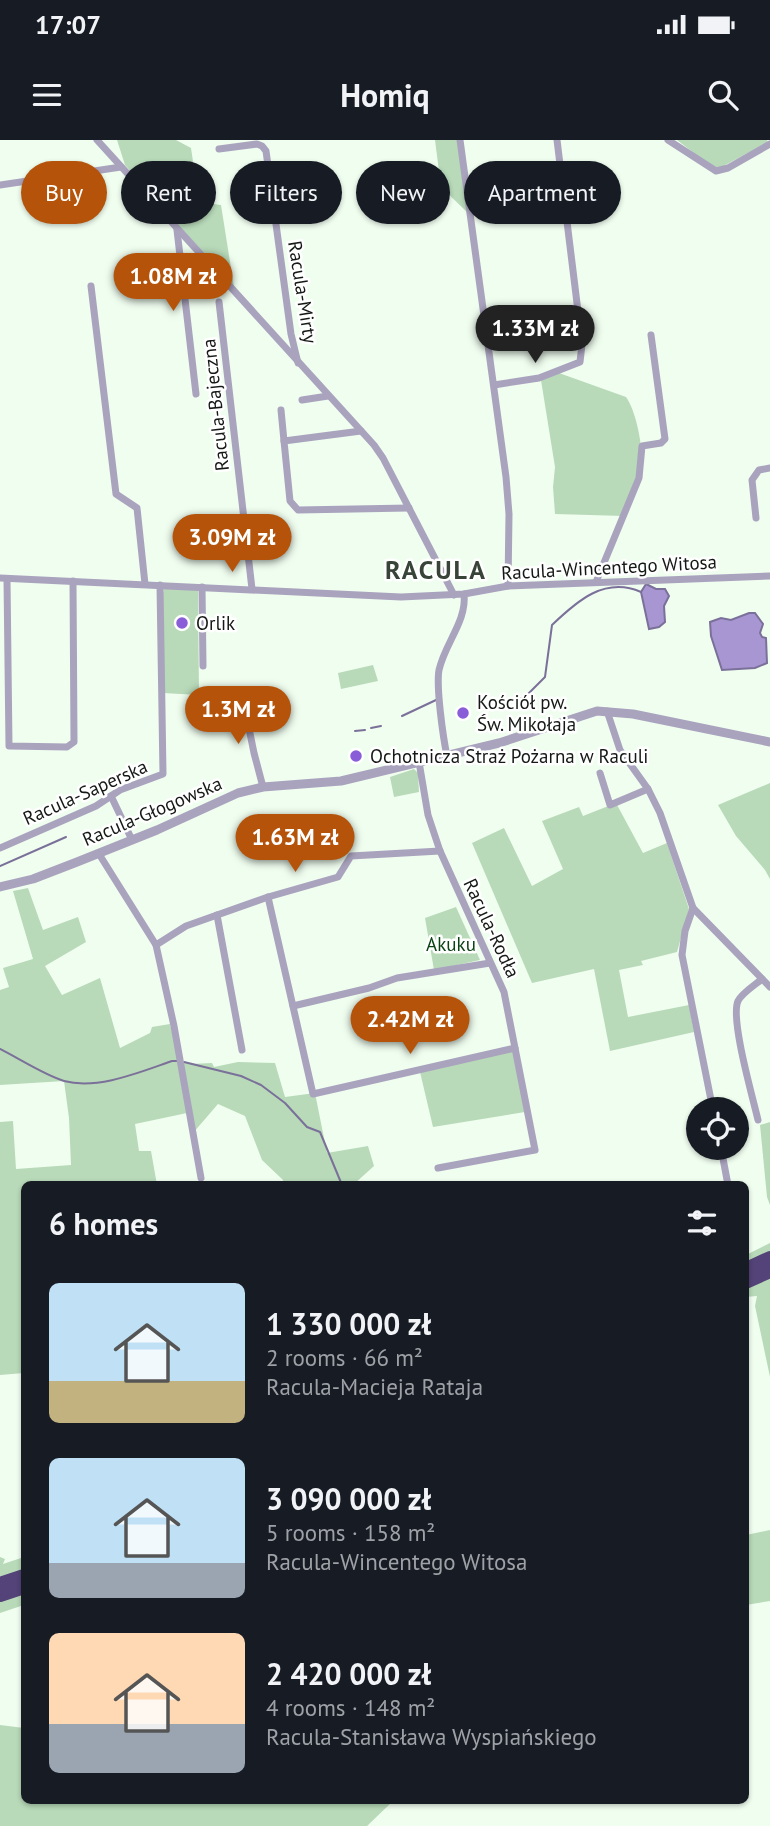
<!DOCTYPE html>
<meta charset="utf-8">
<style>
body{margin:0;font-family:"PT Sans",sans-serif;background:#242831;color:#f1f3f6;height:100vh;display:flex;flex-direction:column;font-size:26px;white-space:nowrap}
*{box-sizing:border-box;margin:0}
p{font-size:23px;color:#9ea1a6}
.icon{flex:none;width:38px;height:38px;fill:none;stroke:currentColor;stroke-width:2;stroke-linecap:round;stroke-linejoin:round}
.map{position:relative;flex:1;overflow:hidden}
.panel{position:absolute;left:21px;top:1041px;width:728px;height:623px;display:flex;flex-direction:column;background:#171b24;border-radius:10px;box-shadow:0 2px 5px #0004}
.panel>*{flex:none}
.guide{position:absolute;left:21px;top:21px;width:728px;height:63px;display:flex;gap:14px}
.controls{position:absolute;left:686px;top:957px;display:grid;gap:14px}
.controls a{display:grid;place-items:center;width:63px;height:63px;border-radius:50%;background:#171b24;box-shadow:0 2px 5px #0004;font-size:35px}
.price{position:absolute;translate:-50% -60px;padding:0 16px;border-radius:24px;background:#b45309;color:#fff;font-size:23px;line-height:46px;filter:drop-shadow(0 2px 4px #0008)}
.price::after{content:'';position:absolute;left:50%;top:42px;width:21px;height:16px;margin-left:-10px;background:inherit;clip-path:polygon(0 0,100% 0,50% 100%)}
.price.current{background:#222;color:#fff}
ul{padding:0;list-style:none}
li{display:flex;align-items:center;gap:21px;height:175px;padding:0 28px}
li span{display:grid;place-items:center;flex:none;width:196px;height:140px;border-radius:10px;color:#555}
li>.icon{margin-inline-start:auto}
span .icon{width:84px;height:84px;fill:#fffc;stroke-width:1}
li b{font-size:30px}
h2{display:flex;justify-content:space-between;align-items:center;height:84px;padding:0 28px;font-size:30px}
.chip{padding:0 24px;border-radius:32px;background:#171b24;box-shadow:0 2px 5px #0004;font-size:24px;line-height:63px}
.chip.current{background:#b45309;color:#fff}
.status{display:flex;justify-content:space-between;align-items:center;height:49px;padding:0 35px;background:#171b24;direction:ltr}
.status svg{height:19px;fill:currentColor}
header{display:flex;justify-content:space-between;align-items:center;height:91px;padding:0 28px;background:#171b24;font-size:32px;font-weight:600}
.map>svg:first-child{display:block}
.green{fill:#b8dab9}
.water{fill:#a796d1;stroke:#7b7099;stroke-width:2}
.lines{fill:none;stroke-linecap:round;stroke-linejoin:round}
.stream{stroke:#7b7099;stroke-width:2}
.minor{stroke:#aaa3be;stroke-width:7}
.tertiary{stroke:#aaa3be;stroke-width:9}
.motorway{stroke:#544378;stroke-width:14}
.poi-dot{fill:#895dd7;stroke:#fff;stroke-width:2.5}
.labels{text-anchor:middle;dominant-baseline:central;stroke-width:5;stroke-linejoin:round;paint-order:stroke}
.street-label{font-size:19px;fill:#151915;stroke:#fff}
.poi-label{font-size:19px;fill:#151915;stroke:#fff;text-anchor:start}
.park-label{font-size:19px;fill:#0a4314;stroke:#fff}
.district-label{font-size:26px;font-weight:bold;letter-spacing:2px;fill:#394439;stroke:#fff}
</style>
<div class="status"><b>17:07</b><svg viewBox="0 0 49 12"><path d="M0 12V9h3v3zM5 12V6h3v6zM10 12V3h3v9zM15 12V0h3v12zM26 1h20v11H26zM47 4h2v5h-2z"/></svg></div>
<header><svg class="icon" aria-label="menu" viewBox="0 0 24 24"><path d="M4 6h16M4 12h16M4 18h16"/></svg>Homiq<svg class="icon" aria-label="search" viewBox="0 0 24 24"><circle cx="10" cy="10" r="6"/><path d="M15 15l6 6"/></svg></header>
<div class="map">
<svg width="770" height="1686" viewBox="0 0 770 1686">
<rect width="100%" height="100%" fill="#f0fef0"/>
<!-- green -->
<g class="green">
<path d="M 117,0 L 176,0 L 191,8 L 199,62 L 221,65 L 234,147 L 125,25 Z"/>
<path d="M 435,0 L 458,0 L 468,73 L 441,47 Z"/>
<path d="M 677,0 L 767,0 L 768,2 L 716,30 Z"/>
<path d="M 559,233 L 626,257 C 637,272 645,315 641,334 C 639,348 629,363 624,376 L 555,374 L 553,347 L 555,327 L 540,234 Z"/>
<path d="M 164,449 L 198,449 L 199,555 L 163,553 L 162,458 Z"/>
<path d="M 373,525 L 378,541 L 341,549 L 338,533 Z"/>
<path d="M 414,629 L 418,633 L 419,652 L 394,657 L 390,637 Z"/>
<path d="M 770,643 L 770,739 L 765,730 L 736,696 L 718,665 Z"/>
<path d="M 616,663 L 643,713 L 667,703 L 689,769 L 677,812 L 641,821 L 643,825 L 619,830 L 628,877 L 689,865 L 694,892 L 610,911 L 594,829 L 532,843 L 472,703 L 504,688 L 532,746 L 563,729 L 542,681 L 579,667 L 583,676 Z"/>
<path d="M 28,748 L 43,790 L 78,777 L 86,802 L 45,826 L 62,855 L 100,838 L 120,908 L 150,893 L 152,887 L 170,884 L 180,921 L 190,924 L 212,923 L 214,927 L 238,922 L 275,923 L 285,957 L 315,953 L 327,1013 L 368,1006 L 374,1026 L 353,1045 L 284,1045 L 283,1040 L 262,1020 L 245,976 L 218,964 L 193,993 L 187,973 L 135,984 L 139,1011 L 151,1011 L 157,1045 L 24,1045 L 24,1233 L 0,1235 L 0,982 L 13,981 L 16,1029 L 71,1025 L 69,978 L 64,941 L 0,945 L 0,850 L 9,847 L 3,828 L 33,819 L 13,751 Z"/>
<path d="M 456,767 L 480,820 L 434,830 L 425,778 Z"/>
<path d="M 513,911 L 525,972 L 433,987 L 420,932 Z"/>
<path d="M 770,982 L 770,1065 L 767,1057 L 760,985 Z"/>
<path d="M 770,1103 L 770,1237 L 755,1166 L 757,1156 L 746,1157 L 746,1115 Z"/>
<path d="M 770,1390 L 770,1461 L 746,1465 L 746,1395 Z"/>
<path d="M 0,1417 L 5,1419 L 3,1424 L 24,1417 L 24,1465 L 0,1473 Z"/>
<path d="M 0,1585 L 24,1588 L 24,1661 L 393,1661 L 367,1686 L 0,1686 Z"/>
</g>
<!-- water -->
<g class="water">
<path d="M 646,444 L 656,449 L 665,449 L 669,456 L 664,466 L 665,482 L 659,487 L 649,489 L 641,452 Z"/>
<path d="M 749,473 L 755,473 L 763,484 L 760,493 L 762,497 L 766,498 L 767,523 L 755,528 L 722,530 L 711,496 L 710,482 L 721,478 L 731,480 Z"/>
</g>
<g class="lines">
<!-- stream -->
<g class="stream">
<path d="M 487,566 L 524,558 L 545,537 L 552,485 C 577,461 605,436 641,452"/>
<path d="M 402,576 L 436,560"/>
<path d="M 371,588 L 381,586"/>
<path d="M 355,591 L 365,590"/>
<path d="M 0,726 L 66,697"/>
<path d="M 0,909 C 18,918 46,936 64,941 C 98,950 140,932 172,921 L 177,921"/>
<path d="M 184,922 L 241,936 L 261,945 L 285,963 L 307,987 L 320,992 L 342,1045"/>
</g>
<!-- minor -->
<g class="minor">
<path d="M 97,0 L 374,305 L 383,318 L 454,455"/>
<path d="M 460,0 L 506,337 L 509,374 L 508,446"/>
<path d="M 668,0 L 716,31 L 728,28 L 770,4"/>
<path d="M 219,9 L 257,4 L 262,6 L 266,11 L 291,194 L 298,223"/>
<path d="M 0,45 L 121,27"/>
<path d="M 177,90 L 196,254"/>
<path d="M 91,146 L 116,354 L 137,368 L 145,444"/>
<path d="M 219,162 L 252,449"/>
<path d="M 494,245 L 539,238 L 580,222 L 582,204 L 557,0"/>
<path d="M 302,260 L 328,256"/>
<path d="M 281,270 L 284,301"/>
<path d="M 361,291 L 284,301 L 290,361 L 298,370 L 409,368"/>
<path d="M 756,378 L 752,340 L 759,330 L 770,328"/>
<path d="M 0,438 L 401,457 L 464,454 L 508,446 L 770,436"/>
<path d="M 7,439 L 9,606 L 67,607 L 74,602 L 73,441"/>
<path d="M 596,442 L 639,338 L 642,306 L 661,303 L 665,299 L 651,195"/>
<path d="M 202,447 L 203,526"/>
<path d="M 243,559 L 254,613 L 263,647"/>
<path d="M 607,571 L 620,610 L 648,649 L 660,673 L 693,768 L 770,847"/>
<path d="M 447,616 C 443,597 436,547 439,530 C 445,503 467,481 464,454"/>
<path d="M 419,622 L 428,675 L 440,711 L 504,852 L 535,1010 L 438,1028"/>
<path d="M 600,633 L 610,665 L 648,649"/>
<path d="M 111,656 L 132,700"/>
<path d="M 0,708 L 96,666 L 120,650 L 163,634 L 160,445"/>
<path d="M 99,714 L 156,805 L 174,886 L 201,1038"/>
<path d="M 268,757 L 313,954 L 515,908"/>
<path d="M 693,768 L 685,791 L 682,815 L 713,970"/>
<path d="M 217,775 L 242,910"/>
<path d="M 156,805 L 186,786 L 268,757 L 338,737 L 351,716 L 440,711"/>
<path d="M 293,866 L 369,848 L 397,838 L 490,823"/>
<path d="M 758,980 C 753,958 730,879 738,861 C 742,853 755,845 762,839"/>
<path d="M 721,1008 L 728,1045"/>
</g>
<!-- tertiary -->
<path class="tertiary" d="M 0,747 L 33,739 L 77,722 L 157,690 L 238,653 L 263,647 L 341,641 L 499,603 L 597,571 L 633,574 L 770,602"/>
<!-- motorway -->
<g class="motorway">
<path d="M 746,1129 L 770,1118"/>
<path d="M 746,1142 L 770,1131"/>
<path d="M 0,1444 L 24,1436"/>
<path d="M 0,1455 L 24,1447"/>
</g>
</g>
<!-- markers -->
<g class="poi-dot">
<circle cx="182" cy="483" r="7"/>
<circle cx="463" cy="573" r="7"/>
<circle cx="356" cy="616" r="7"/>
</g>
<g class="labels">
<!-- street labels -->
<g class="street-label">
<text transform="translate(303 152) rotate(81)">Racula-Mirty</text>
<text transform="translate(215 265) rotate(-96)">Racula-Bajeczna</text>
<text transform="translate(609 427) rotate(-3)">Racula-Wincentego Witosa</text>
<text transform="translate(85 652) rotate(-24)">Racula-Saperska</text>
<text transform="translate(152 671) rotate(-23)">Racula-Głogowska</text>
<text transform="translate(492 788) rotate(65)">Racula-Rodła</text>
</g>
<!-- poi labels -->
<g class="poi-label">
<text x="196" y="483">Orlik</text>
<text x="477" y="562">Kościół pw.<tspan x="477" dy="22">Św. Mikołaja</tspan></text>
<text x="370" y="616">Ochotnicza Straż Pożarna w Raculi</text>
</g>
<!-- park labels -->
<g class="park-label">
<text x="451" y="804">Akuku</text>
</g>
<!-- district labels -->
<g class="district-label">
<text x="436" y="429">RACULA</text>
</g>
</g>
</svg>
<div class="controls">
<a><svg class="icon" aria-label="locate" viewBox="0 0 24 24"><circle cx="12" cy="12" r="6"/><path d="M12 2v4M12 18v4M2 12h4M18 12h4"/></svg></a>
</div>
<b class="price" style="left:173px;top:173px">1.08M zł</b>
<b class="price current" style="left:535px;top:225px">1.33M zł</b>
<b class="price" style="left:232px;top:434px">3.09M zł</b>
<b class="price" style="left:238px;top:606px">1.3M zł</b>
<b class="price" style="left:295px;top:734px">1.63M zł</b>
<b class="price" style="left:410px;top:916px">2.42M zł</b>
<div class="guide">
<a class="chip current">Buy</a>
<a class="chip">Rent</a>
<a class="chip">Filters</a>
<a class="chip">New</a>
<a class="chip">Apartment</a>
</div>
<section class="panel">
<h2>6 homes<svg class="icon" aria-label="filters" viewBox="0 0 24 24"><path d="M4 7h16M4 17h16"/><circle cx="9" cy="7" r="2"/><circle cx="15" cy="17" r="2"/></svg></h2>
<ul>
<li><span style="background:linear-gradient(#bfe0f5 70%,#c2b280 0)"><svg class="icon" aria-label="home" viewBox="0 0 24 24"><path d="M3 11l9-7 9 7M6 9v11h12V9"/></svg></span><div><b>1 330 000 zł</b><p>2 rooms · 66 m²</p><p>Racula-Macieja Rataja</p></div></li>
<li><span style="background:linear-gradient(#bfe0f5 75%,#9aa5b1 0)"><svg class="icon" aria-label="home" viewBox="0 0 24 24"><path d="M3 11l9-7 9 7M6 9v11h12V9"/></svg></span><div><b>3 090 000 zł</b><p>5 rooms · 158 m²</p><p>Racula-Wincentego Witosa</p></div></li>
<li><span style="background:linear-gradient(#ffd9b3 65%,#9aa5b1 0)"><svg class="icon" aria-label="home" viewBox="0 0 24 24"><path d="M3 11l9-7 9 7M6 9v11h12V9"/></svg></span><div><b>2 420 000 zł</b><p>4 rooms · 148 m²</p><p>Racula-Stanisława Wyspiańskiego</p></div></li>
</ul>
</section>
</div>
